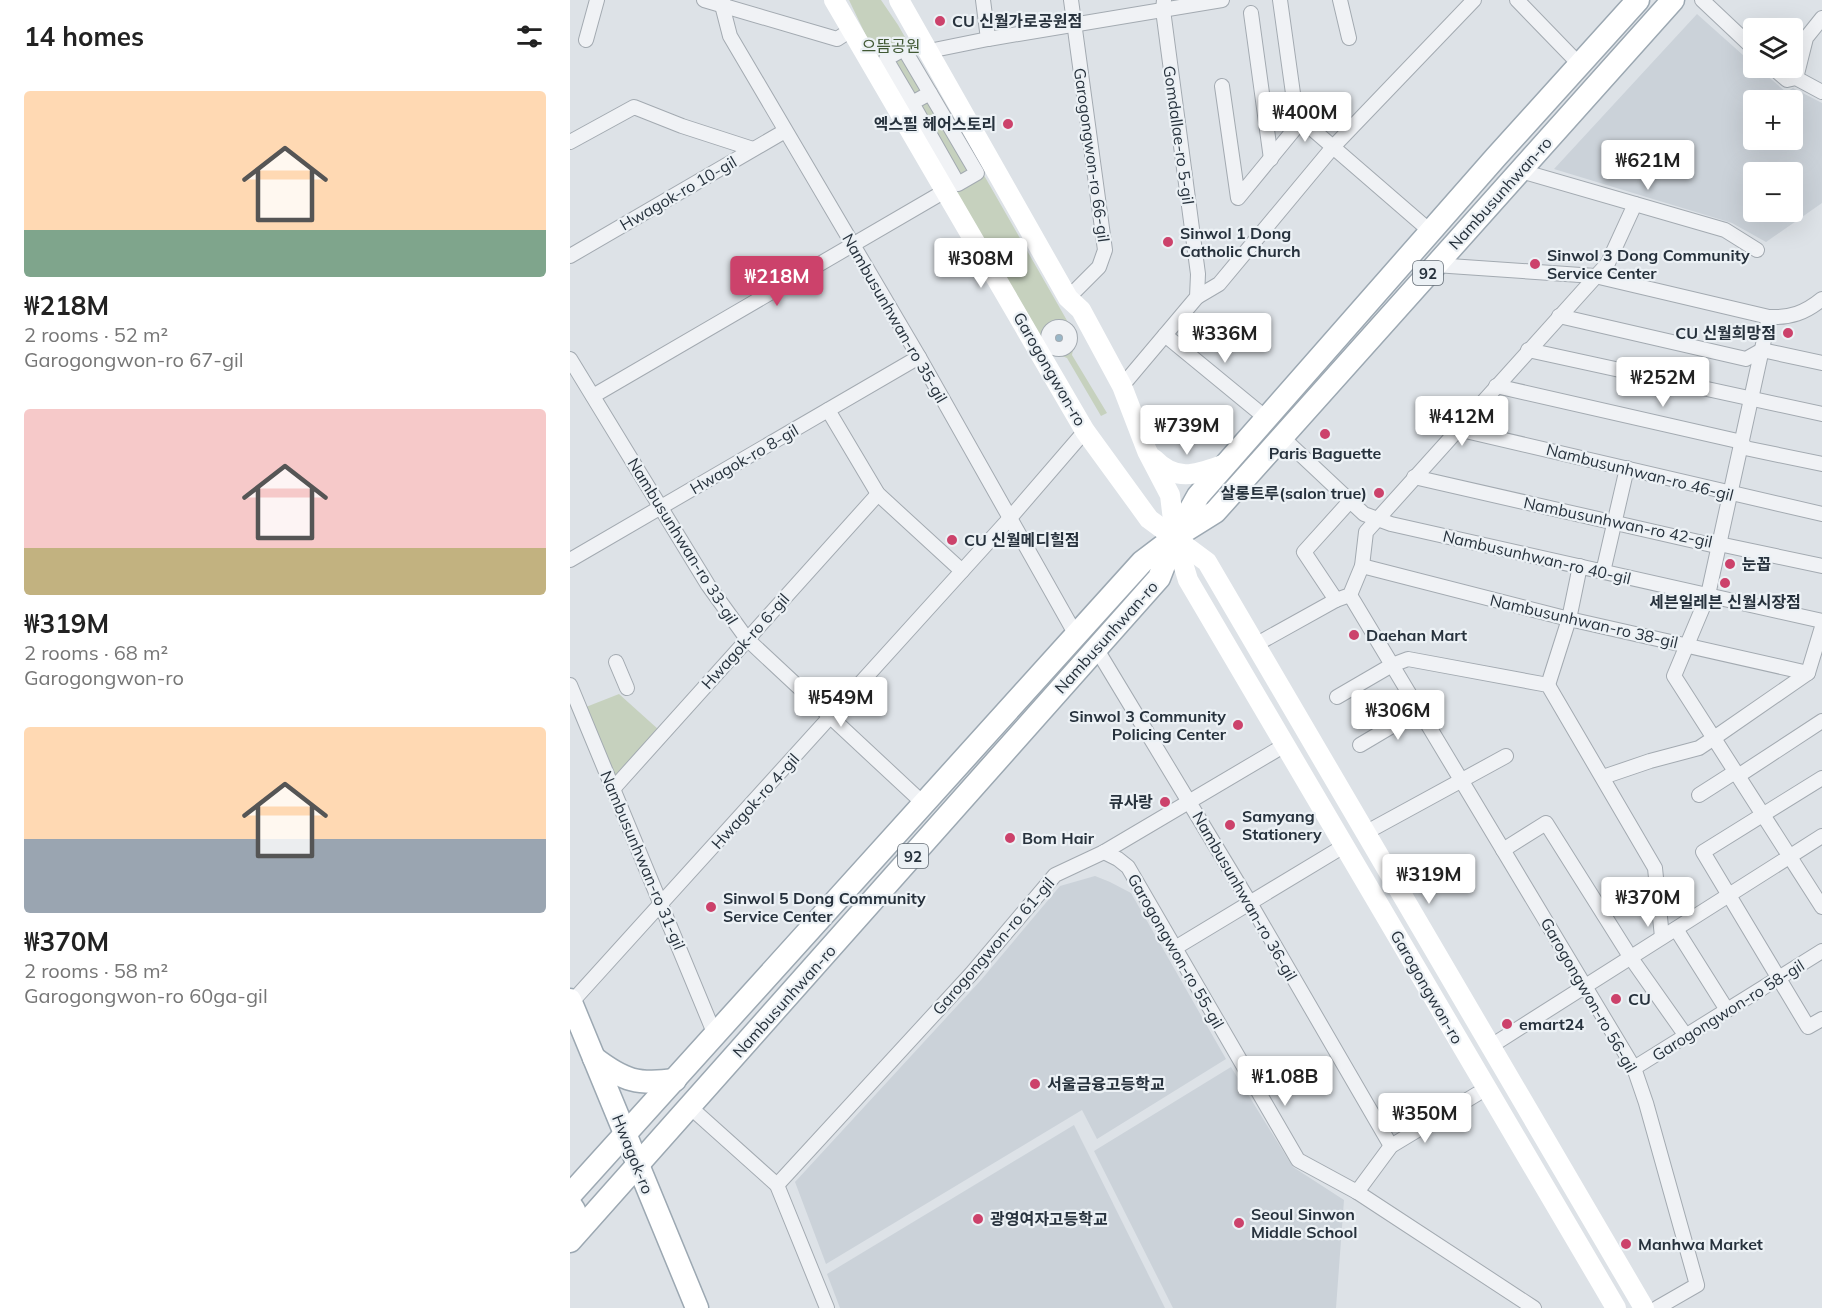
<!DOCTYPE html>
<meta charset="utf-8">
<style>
body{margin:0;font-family:Mulish,"Noto Sans KR",sans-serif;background:#f2f2f2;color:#222;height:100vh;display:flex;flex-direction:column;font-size:22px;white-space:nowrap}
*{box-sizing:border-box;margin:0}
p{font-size:20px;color:#767676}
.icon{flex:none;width:33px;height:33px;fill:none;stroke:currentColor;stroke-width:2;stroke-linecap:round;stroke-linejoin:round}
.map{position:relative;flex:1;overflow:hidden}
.sheet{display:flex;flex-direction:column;background:#fff;width:570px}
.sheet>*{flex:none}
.tools{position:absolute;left:1173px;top:18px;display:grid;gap:12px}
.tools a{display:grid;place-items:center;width:60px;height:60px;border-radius:6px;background:#fff;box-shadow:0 6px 24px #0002;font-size:30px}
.price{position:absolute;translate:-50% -51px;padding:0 14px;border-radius:6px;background:#fff;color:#222;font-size:20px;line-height:39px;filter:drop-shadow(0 2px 3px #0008)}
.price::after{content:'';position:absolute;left:50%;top:36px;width:18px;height:14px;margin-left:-9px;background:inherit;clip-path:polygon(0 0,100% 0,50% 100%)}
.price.current{background:#cc426b;color:#fff}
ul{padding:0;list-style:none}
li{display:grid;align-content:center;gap:12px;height:318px;padding:0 24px}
li span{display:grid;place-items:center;height:186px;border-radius:6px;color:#555}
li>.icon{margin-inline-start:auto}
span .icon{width:108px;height:108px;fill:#fffc;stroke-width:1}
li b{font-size:26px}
h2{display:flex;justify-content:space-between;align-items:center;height:72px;padding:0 24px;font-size:26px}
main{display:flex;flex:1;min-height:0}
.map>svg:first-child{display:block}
.built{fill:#cbd2d9;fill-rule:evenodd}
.green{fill:#c6d1be}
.water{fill:#98b6c7}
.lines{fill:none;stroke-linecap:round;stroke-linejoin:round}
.street-casing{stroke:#a3aab1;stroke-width:16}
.primary-casing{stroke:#9ca8b2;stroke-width:25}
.street{stroke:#f0f2f5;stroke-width:14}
.secondary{stroke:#fff;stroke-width:20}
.primary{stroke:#fff;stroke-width:22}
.poi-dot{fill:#cc426b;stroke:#ecf1f5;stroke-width:2}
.labels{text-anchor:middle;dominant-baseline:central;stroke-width:4.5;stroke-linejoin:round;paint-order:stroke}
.shield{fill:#ecf1f5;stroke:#626b74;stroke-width:1.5}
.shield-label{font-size:15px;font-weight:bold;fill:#27323d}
.poi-label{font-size:16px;font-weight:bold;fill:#27323d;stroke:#ecf1f5;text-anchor:start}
.park-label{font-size:16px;fill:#415934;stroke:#ecf1f5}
.street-label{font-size:16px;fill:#27323d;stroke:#ecf1f5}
</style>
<main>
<section class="sheet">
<h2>14 homes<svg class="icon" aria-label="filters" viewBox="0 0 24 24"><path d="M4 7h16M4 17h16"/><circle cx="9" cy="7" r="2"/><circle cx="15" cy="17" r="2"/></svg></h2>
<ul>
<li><span style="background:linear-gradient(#ffd9b3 75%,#7fa58c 0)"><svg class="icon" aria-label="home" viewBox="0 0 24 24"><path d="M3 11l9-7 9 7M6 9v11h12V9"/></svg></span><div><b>₩218M</b><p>2 rooms · 52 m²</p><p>Garogongwon-ro 67-gil</p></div></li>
<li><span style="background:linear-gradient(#f6c9c9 75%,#c2b280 0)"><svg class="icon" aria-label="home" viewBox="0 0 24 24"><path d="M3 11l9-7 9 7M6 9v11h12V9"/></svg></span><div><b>₩319M</b><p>2 rooms · 68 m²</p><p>Garogongwon-ro</p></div></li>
<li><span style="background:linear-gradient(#ffd9b3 60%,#9aa5b1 0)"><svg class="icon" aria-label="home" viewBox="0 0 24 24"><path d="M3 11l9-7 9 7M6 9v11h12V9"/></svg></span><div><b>₩370M</b><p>2 rooms · 58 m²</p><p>Garogongwon-ro 60ga-gil</p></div></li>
</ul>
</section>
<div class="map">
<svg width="1252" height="1308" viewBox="0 0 1252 1308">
<rect width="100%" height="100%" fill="#dde2e7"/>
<!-- built -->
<g class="built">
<path d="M 1127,14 L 1183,64 L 1184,68 L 1188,68 L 1216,92 L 1223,88 L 1252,103 L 1252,203 L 1196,242 L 1162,223 L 984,169 ZM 1222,100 L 1222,140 L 1184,140 L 1184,100 ZM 1222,172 L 1222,212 L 1184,212 L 1184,172 Z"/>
<path d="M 525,876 L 540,882 L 561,893 L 656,1059 L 527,1139 L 512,1110 L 256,1264 L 225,1182 L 411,980 L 490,886 Z"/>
<path d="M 661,1067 L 723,1167 L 774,1200 L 766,1308 L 603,1308 L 524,1151 Z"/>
<path d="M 504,1125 L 595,1308 L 270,1308 L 257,1274 Z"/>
</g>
<!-- green -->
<g class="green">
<path d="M 279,0 L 311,0 L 328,25 L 503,331 L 505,339 L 502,355 L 537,413 L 531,416 L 497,358 L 482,352 L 477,347 L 299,42 Z"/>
<path d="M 49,694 L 89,730 L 45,779 L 16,707 Z"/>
</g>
<!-- water -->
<circle class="water" cx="489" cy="338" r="7"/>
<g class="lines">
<defs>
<g id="street">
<path d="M 134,0 L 267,39 L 281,30"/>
<path d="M 153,0 L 152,5 L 160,36 L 349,357 L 506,635"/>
<path d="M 413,0 L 418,39"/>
<path d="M 710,0 L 726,115 L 860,231"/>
<path d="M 770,0 L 779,38"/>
<path d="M 947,0 L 1010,65"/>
<path d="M 1132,0 L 1184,49"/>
<path d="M 681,13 L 701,159"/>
<path d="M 16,40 L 27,0"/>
<path d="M 359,51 L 418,39 L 652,0"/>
<path d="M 1203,68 L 1217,80 L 1226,78 L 1252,92"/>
<path d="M 1226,78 L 1236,38 L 1252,18"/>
<path d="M 652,86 L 668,198 L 732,120"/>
<path d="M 360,93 L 407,173 L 388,184 L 342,103 Z"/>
<path d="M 342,103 L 316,59 L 334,49 L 360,93"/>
<path d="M 0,142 L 64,107 L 112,126 L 183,149"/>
<path d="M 951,171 L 1155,230 L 1187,250"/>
<path d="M 0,256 L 215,131"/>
<path d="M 865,265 L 1025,276 L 1199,317 C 1220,318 1235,313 1252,299"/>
<path d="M 627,297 L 649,284 L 763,147 L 904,0"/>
<path d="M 498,298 L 529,267 L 535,250 L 501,0"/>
<path d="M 989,316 L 1176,359 L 1192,350 L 1252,363"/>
<path d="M 1199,317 L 1138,595 L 1104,676 L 1252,907"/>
<circle cx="489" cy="338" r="11"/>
<path d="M 595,335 L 696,418"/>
<path d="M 958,350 L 1252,414"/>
<path d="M 0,359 L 138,585 L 177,639 L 354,804"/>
<path d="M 552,386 L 627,297 L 628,274 L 593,10 L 594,0"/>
<path d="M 926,386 L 1172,442 L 1175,448 L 1252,464"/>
<path d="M 23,396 L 375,191"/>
<path d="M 258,410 L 308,494 L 392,571"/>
<path d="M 887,429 L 1252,514"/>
<path d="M 712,437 L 794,514 L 821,524 L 1252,621"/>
<path d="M 844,477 L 1142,545 L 1149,544 L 1252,566"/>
<path d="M 0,560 L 349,357"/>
<path d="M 792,566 L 999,619 L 1238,673"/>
<path d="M 1033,572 L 1057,468"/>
<path d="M 780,595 L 1064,1068 L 1076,1103 L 1127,1285 L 1087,1308"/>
<path d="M 766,600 L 734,552 L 780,501"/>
<path d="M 685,645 L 766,600 L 780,595 L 792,566 L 796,532 L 1038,263 L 1065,204"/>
<path d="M 526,648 L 680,903 L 821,1146"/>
<path d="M 46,662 L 57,688"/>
<path d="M 0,685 L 145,1035"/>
<path d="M 978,685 L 999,619 L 1010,566"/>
<path d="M 767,697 L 822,665 L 838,659 L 978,685 L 1085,868 L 1092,937"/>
<path d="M 790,745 L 849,710"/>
<path d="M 1168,776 L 1252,721"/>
<path d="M 1033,777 L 1080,761 L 1129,748 L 1144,738 L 1238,673 L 1252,627"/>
<path d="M 1252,778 L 1133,852 L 1238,1027 L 1252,1019"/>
<path d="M 43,789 L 308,494"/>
<path d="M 1129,795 L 1165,772"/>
<path d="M 795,833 L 936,756"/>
<path d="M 933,850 L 976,823 L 1061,958 L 1116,1036"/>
<path d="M 534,852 L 548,859 L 558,867 L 728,1160 L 787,1192 L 964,1308"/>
<path d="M 1106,929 L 1157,1010"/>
<path d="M 605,948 L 774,846"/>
<path d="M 0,1004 L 440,518 L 515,431"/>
<path d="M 921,1046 L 1252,836"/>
<path d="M 1064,1068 L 1252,951"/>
<path d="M 120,1107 L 207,1185 L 257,1308"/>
<path d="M 207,1185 L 402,973 L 485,875 L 534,852 L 715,745"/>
<path d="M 787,1192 L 821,1146 L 917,1088"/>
</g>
<g id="primary">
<path d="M 0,1000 L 127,1308"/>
<path d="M 24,1058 C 54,1081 68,1085 105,1080"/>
<path d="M 0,1195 L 572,562 L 605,537 L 645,512 L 1103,0"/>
<path d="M 0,1204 L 4,1210 L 0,1216"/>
<path d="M 0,1241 L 589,578 L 605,537 L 628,496 L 926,157 L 1068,0"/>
</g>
</defs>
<!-- street casing -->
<use href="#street" class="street-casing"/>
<!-- primary casing -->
<use href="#primary" class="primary-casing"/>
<!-- street -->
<use href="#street" class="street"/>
<!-- secondary -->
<g class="secondary">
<path d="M 264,0 L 515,431 L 579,519 L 637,562 L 1074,1308"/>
<path d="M 329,0 L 498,298 L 511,310 L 552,386 L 577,451 L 600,495 L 605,537 L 618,580 L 1046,1308"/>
<path d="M 584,459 C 607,483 627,474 655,464"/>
</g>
<!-- primary -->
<use href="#primary" class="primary"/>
</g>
<!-- markers -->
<g class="poi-dot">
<circle cx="370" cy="21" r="6"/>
<circle cx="438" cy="124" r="6"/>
<circle cx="598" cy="242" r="6"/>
<circle cx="965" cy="264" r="6"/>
<circle cx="1218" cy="333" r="6"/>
<circle cx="755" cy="434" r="6"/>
<circle cx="809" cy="493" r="6"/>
<circle cx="382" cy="540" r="6"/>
<circle cx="1160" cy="564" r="6"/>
<circle cx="1155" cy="583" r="6"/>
<circle cx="784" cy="635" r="6"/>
<circle cx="668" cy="725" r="6"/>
<circle cx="595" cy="802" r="6"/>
<circle cx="660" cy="825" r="6"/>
<circle cx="440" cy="838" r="6"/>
<circle cx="141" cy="907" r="6"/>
<circle cx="1046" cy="999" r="6"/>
<circle cx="937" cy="1024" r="6"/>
<circle cx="465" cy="1084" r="6"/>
<circle cx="408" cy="1219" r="6"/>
<circle cx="669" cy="1223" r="6"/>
<circle cx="1056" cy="1244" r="6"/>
</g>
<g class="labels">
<!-- shield labels -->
<g class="shield">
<rect x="843" y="261" width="30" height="24" rx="4.5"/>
<rect x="328" y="844" width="30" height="24" rx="4.5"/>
</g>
<g class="shield-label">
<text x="858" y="273">92</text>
<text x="343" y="856">92</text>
</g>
<!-- poi labels -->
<g class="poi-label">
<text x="382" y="21">CU 신월가로공원점</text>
<text x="426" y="124" text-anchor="end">엑스필 헤어스토리</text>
<text x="610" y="233">Sinwol 1 Dong<tspan x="610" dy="18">Catholic Church</tspan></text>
<text x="977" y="255">Sinwol 3 Dong Community<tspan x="977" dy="18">Service Center</tspan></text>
<text x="1206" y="333" text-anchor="end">CU 신월희망점</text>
<text x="755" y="453" text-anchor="middle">Paris Baguette</text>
<text x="797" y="493" text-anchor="end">살롱트루(salon true)</text>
<text x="394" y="540">CU 신월메디힐점</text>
<text x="1172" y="564">눈꼽</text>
<text x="1155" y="602" text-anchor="middle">세븐일레븐 신월시장점</text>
<text x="796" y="635">Daehan Mart</text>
<text x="656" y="716" text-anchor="end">Sinwol 3 Community<tspan x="656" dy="18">Policing Center</tspan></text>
<text x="583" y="802" text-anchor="end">큐사랑</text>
<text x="672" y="816">Samyang<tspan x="672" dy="18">Stationery</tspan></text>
<text x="452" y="838">Bom Hair</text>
<text x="153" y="898">Sinwol 5 Dong Community<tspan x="153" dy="18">Service Center</tspan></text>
<text x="1058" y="999">CU</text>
<text x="949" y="1024">emart24</text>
<text x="477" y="1084">서울금융고등학교</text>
<text x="681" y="1214">Seoul Sinwon<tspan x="681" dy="18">Middle School</tspan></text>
<text x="420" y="1219">광영여자고등학교</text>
<text x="1068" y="1244">Manhwa Market</text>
</g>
<!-- park labels -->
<g class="park-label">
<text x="321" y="46">으뜸공원</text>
</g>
<!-- street labels -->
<g class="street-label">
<text transform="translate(609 135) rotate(82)">Gomdallae-ro 5-gil</text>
<text transform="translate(522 155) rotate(82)">Garogongwon-ro 66-gil</text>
<text transform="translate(108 193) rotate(-30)">Hwagok-ro 10-gil</text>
<text transform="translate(930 193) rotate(-48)">Nambusunhwan-ro</text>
<text transform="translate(325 318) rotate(60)">Nambusunhwan-ro 35-gil</text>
<text transform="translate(480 369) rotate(60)">Garogongwon-ro</text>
<text transform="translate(174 459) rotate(-30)">Hwagok-ro 8-gil</text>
<text transform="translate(1070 472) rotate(14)">Nambusunhwan-ro 46-gil</text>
<text transform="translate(1048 522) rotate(12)">Nambusunhwan-ro 42-gil</text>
<text transform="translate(113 541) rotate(58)">Nambusunhwan-ro 33-gil</text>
<text transform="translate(967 557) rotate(13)">Nambusunhwan-ro 40-gil</text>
<text transform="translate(1014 621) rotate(13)">Nambusunhwan-ro 38-gil</text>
<text transform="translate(536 637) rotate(-48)">Nambusunhwan-ro</text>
<text transform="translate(175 641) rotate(-48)">Hwagok-ro 6-gil</text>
<text transform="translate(185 801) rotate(-48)">Hwagok-ro 4-gil</text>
<text transform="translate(73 860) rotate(67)">Nambusunhwan-ro 31-gil</text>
<text transform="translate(675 896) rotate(60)">Nambusunhwan-ro 36-gil</text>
<text transform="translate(423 946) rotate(-49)">Garogongwon-ro 61-gil</text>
<text transform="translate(606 951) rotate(60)">Garogongwon-ro 55-gil</text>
<text transform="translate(857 987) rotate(60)">Garogongwon-ro</text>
<text transform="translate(1019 995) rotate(60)">Garogongwon-ro 56-gil</text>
<text transform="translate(214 1001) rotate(-48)">Nambusunhwan-ro</text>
<text transform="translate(1158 1010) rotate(-32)">Garogongwon-ro 58-gil</text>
<text transform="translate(63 1154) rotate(68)">Hwagok-ro</text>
</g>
</g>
</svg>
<div class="tools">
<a><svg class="icon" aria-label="layers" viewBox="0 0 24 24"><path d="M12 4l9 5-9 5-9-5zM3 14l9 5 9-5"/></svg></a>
<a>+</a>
<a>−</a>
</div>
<b class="price" style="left:735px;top:143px">₩400M</b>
<b class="price" style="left:1078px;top:191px">₩621M</b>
<b class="price" style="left:411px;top:289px">₩308M</b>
<b class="price current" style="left:207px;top:307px">₩218M</b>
<b class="price" style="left:655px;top:364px">₩336M</b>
<b class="price" style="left:1093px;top:408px">₩252M</b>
<b class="price" style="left:892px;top:447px">₩412M</b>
<b class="price" style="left:617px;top:456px">₩739M</b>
<b class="price" style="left:271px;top:728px">₩549M</b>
<b class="price" style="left:828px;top:741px">₩306M</b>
<b class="price" style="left:859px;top:905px">₩319M</b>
<b class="price" style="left:1078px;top:928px">₩370M</b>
<b class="price" style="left:715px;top:1107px">₩1.08B</b>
<b class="price" style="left:855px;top:1144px">₩350M</b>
</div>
</main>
